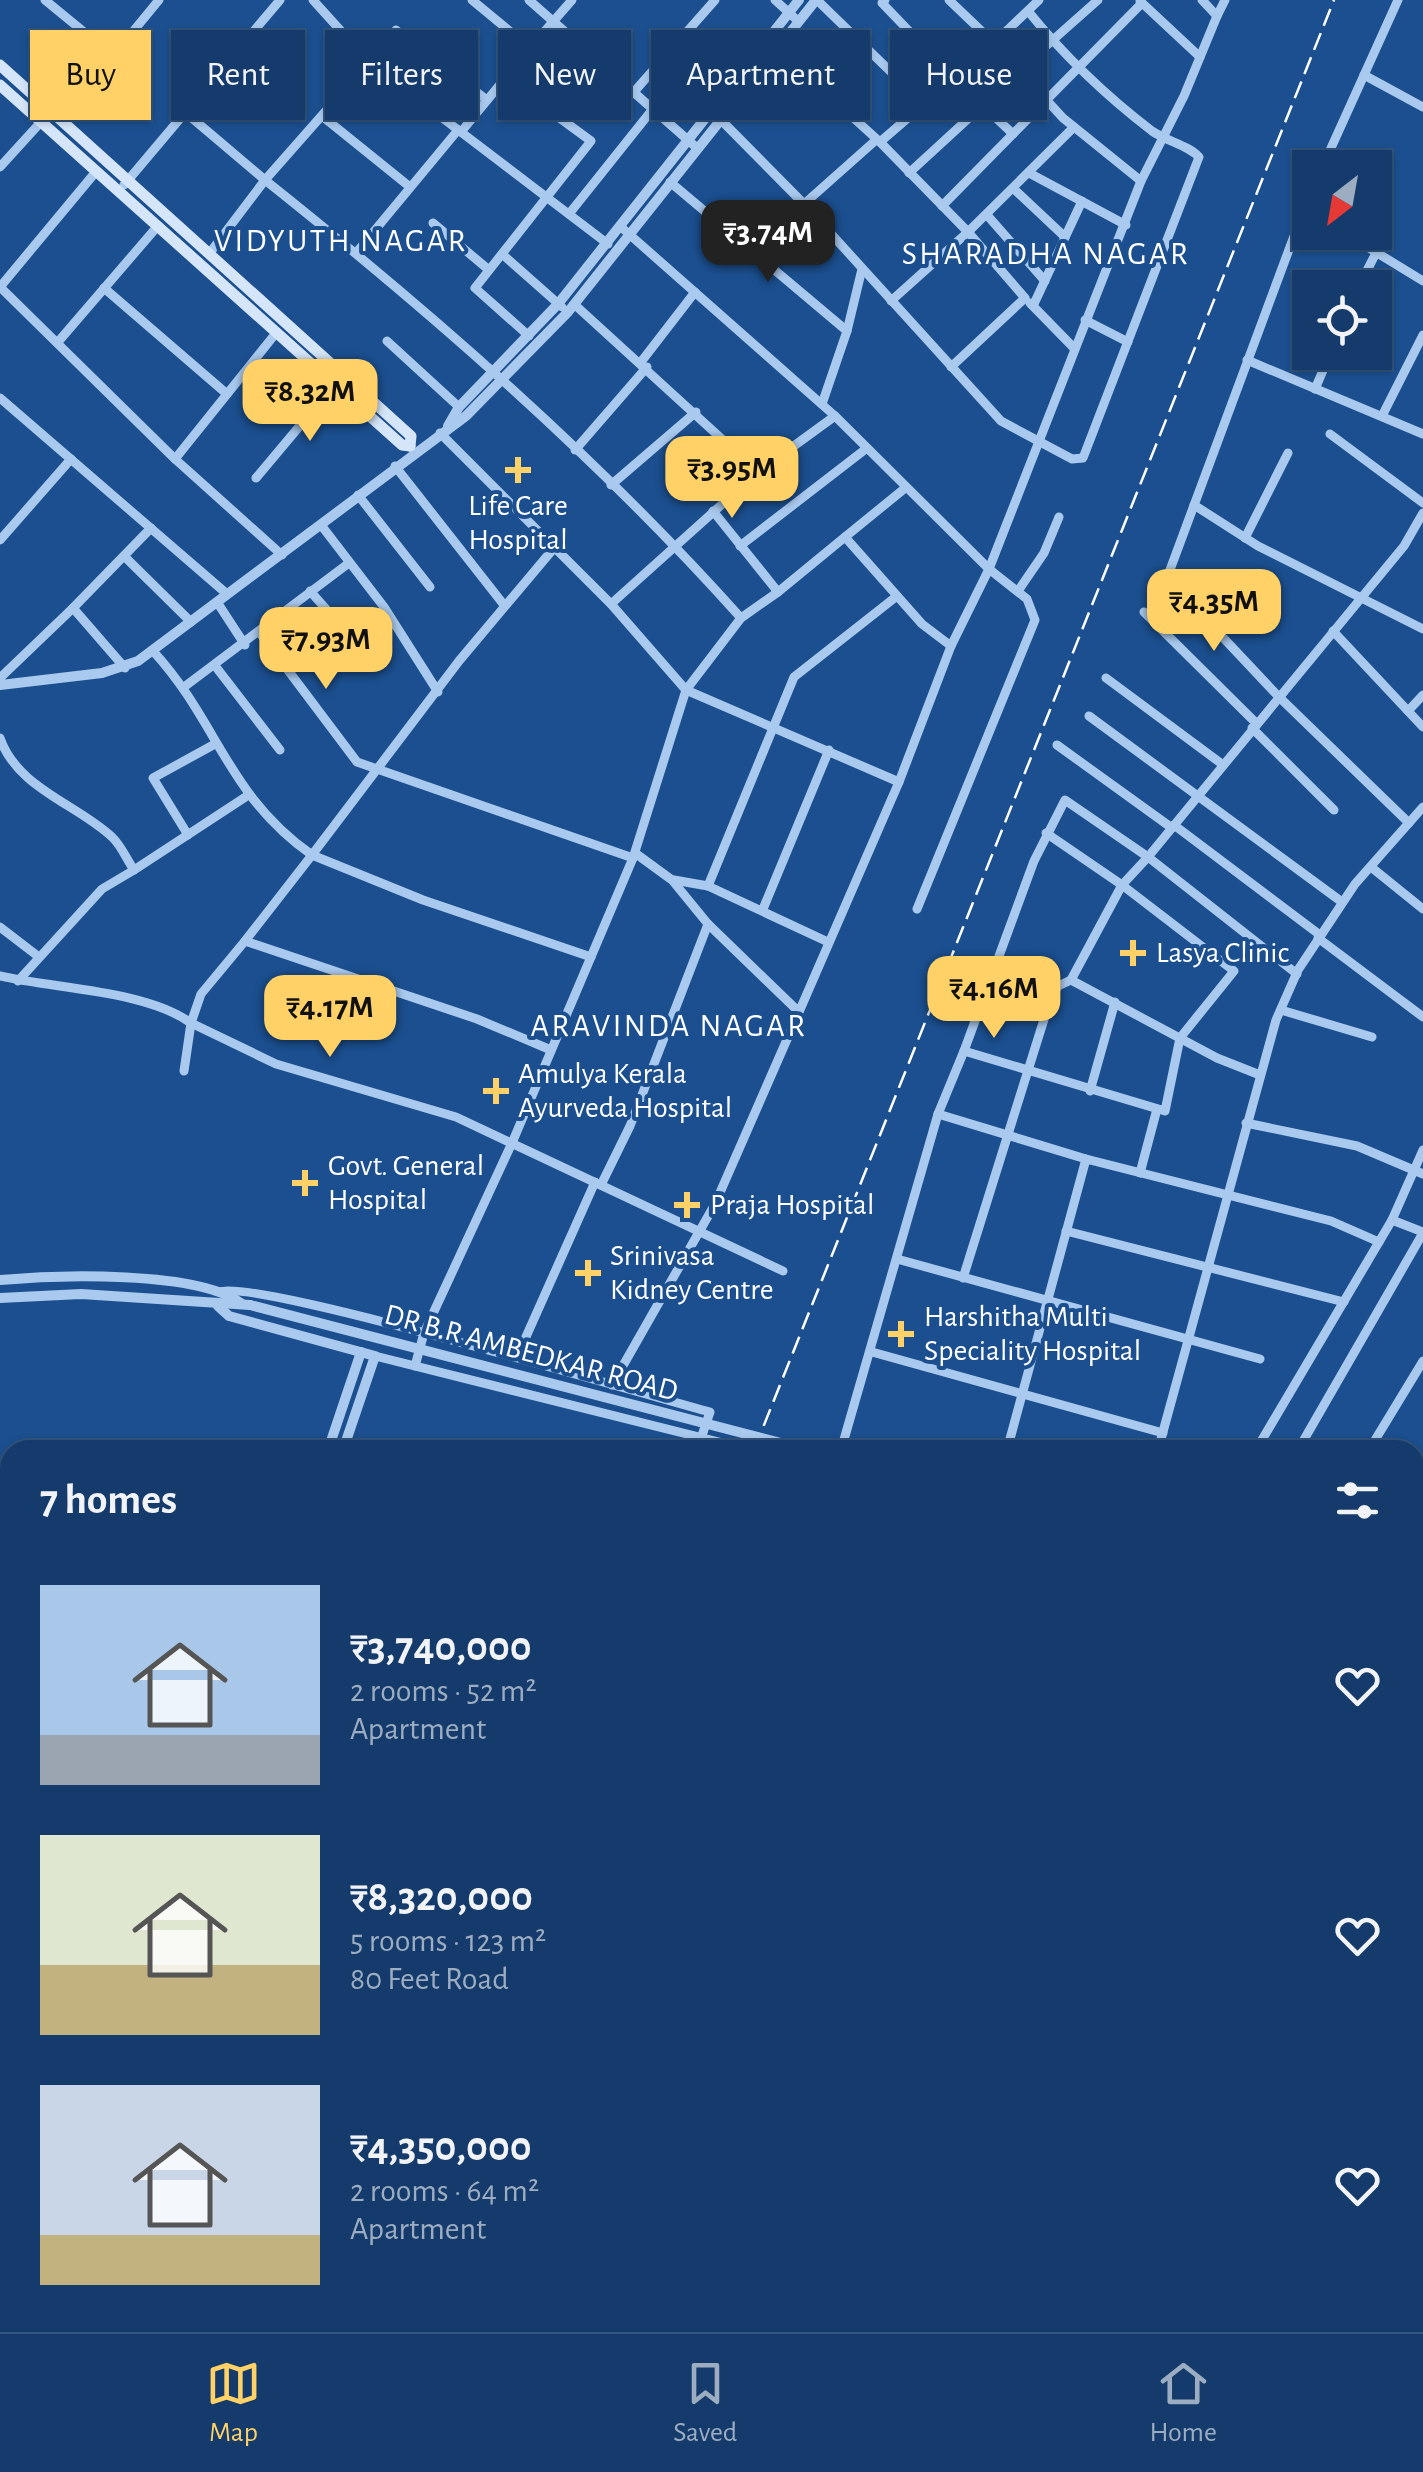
<!DOCTYPE html>
<meta charset="utf-8">
<style>
body{margin:0;font-family:"Alegreya Sans",sans-serif;background:#214673;color:#f1f3f6;height:100vh;display:flex;flex-direction:column;font-size:38px;white-space:nowrap}
*{box-sizing:border-box;margin:0}
p{font-size:32px;color:#9dadc1}
.icon{flex:none;width:55px;height:55px;fill:none;stroke:currentColor;stroke-width:2;stroke-linecap:round;stroke-linejoin:round}
.map{position:relative;flex:1;overflow:hidden}
.panel{position:absolute;left:0px;top:1440px;width:1425px;height:892px;display:flex;flex-direction:column;background:#143b6b;border-radius:30px 30px 0 0;box-shadow:0 2px 8px #0004,0 0 0 2px #33557e}
.panel>*{flex:none}
.banner{position:absolute;left:30px;top:30px;width:1365px;height:90px;display:flex;gap:20px}
.needle{width:65px;rotate:211deg}
.controls{position:absolute;left:1292px;top:150px;display:grid;gap:20px}
.controls a{display:grid;place-items:center;width:100px;height:100px;border-radius:0px;background:#143b6b;box-shadow:0 2px 8px #0004,0 0 0 2px #33557e;font-size:50px}
.price{position:absolute;translate:-50% -85px;padding:0 22px;border-radius:20px;background:#ffd166;color:#111;font-size:32px;line-height:65px;filter:drop-shadow(0 2px 5px #0008)}
.price::after{content:'';position:absolute;left:50%;top:60px;width:30px;height:22px;margin-left:-15px;background:inherit;clip-path:polygon(0 0,100% 0,50% 100%)}
.price.current{background:#222;color:#fff}
ul{padding:0;list-style:none}
li{display:flex;align-items:center;gap:30px;height:250px;padding:0 40px}
li span{display:grid;place-items:center;flex:none;width:280px;height:200px;border-radius:0px;color:#555}
li>.icon{margin-inline-start:auto}
span .icon{width:120px;height:120px;fill:#fffc;stroke-width:1}
li b{font-size:42px}
h2{display:flex;justify-content:space-between;align-items:center;height:120px;padding:0 40px;font-size:42px}
.chip{padding:0 35px;border-radius:0px;background:#143b6b;box-shadow:0 2px 8px #0004,0 0 0 2px #33557e;font-size:35px;line-height:90px}
.chip.current{background:#ffd166;color:#111}
.dock{display:flex;justify-content:space-around;align-items:center;height:140px;border-top:2px solid #33557e;background:#143b6b;font-size:28px;color:#9dadc1}
.dock a{display:grid;justify-items:center;gap:5px}
.dock .current{color:#ffd166}
.map>svg:first-child{display:block}
.lines{fill:none;stroke-linecap:round;stroke-linejoin:round}
.minor{stroke:#a9c9ee;stroke-width:9}
.tertiary{stroke:#a9c9ee;stroke-width:10}
.secondary{stroke:#d6e6fa;stroke-width:11}
.rail{stroke:#fff;stroke-width:2.5;stroke-dasharray:18 8;stroke-linecap:butt}
.tertiary-bridge{stroke:#a9c9ee;stroke-width:10}
.poi-dot{fill:#ffd166;stroke:#1b4f8f;stroke-width:4}
.labels{text-anchor:middle;dominant-baseline:central;stroke-width:8;stroke-linejoin:round;paint-order:stroke}
.poi-label{font-size:30px;fill:#fff;stroke:#1b4f8f;text-anchor:start}
.street-label{font-size:30px;fill:#fff;stroke:#1b4f8f}
.neighbourhood-label{font-size:32px;letter-spacing:2.5px;fill:#fff;stroke:#1b4f8f}
</style>
<div class="map">
<svg width="1423" height="2332" viewBox="0 0 1423 2332">
<rect width="100%" height="100%" fill="#1b4f8f"/>
<g class="lines">
<!-- minor -->
<g class="minor">
<path d="M 45,0 L 112,55"/>
<path d="M 313,0 L 369,62 L 265,180 C 433,314 597,457 741,618"/>
<path d="M 529,0 L 697,148"/>
<path d="M 775,0 L 798,21"/>
<path d="M 817,0 L 924,104"/>
<path d="M 885,0 L 882,3 L 954,78 L 994,43 L 1063,118 L 1141,181 L 1184,96 L 1217,16"/>
<path d="M 949,0 L 994,43 L 1039,0"/>
<path d="M 1202,0 L 1217,16 L 1225,0"/>
<path d="M 1140,1 L 1200,57"/>
<path d="M 396,30 L 487,100"/>
<path d="M 773,45 L 880,142 L 954,78 L 1013,134"/>
<path d="M 530,48 L 572,0"/>
<path d="M 369,62 L 608,244"/>
<path d="M 1019,70 L 1098,0"/>
<path d="M 1364,75 L 1423,107"/>
<path d="M 505,78 L 591,141 L 475,288 L 529,336"/>
<path d="M 633,93 L 715,0"/>
<path d="M 186,113 L 265,180 L 209,254"/>
<path d="M 322,116 L 410,187"/>
<path d="M 720,119 L 804,204 L 876,140"/>
<path d="M 60,120 L 159,0"/>
<path d="M 461,132 L 530,48 L 472,0"/>
<path d="M 880,142 L 968,232 L 891,301"/>
<path d="M 0,167 L 40,123"/>
<path d="M 1322,168 L 1398,0"/>
<path d="M 909,173 L 982,106"/>
<path d="M 1031,174 L 1126,225"/>
<path d="M 670,182 L 847,331 L 822,404"/>
<path d="M 124,185 L 280,0"/>
<path d="M 1015,190 L 1065,237"/>
<path d="M 1310,193 L 1167,578 L 1278,696 L 1409,823"/>
<path d="M 804,204 L 1001,421 L 1072,459 L 1083,458 L 1199,157 C 1188,145 1166,141 1152,131 C 1105,95 1065,57 1028,11"/>
<path d="M 942,206 L 1142,3"/>
<path d="M 569,214 L 652,110"/>
<path d="M 987,215 L 1045,281"/>
<path d="M 433,223 L 489,270"/>
<path d="M 621,227 L 835,416 L 989,569 L 1141,181"/>
<path d="M 1343,232 L 1423,281"/>
<path d="M 356,253 L 458,130"/>
<path d="M 502,254 L 562,307"/>
<path d="M 0,287 L 175,459 L 282,555"/>
<path d="M 0,287 L 94,174"/>
<path d="M 104,288 L 227,394"/>
<path d="M 1358,288 L 1376,253"/>
<path d="M 1030,303 L 1074,348"/>
<path d="M 574,304 L 758,472"/>
<path d="M 1033,306 L 1082,201"/>
<path d="M 1085,320 L 1128,342"/>
<path d="M 847,331 L 862,269"/>
<path d="M 387,341 L 459,407"/>
<path d="M 58,342 L 156,228"/>
<path d="M 1247,360 L 1423,434"/>
<path d="M 641,362 L 695,292"/>
<path d="M 951,367 L 1025,298 L 968,232 L 1074,127"/>
<path d="M 1315,389 L 1331,352"/>
<path d="M 0,398 L 227,594"/>
<path d="M 1382,416 L 1423,335"/>
<path d="M 1330,434 L 1423,503"/>
<path d="M 575,450 L 647,367"/>
<path d="M 175,459 L 276,333"/>
<path d="M 395,466 L 504,605"/>
<path d="M 256,478 L 334,385"/>
<path d="M 611,485 L 696,412"/>
<path d="M 358,495 L 430,587"/>
<path d="M 1194,505 L 1258,546 L 1423,629"/>
<path d="M 713,511 L 778,592 L 845,537 L 922,624 L 951,646"/>
<path d="M 321,525 L 384,607 L 438,692"/>
<path d="M 845,537 L 904,489"/>
<path d="M 1245,538 L 1288,453"/>
<path d="M 0,540 L 71,459"/>
<path d="M 740,546 L 867,448"/>
<path d="M 554,548 L 459,661 L 312,855 L 423,900 L 591,957"/>
<path d="M 124,556 L 191,622"/>
<path d="M 310,591 L 364,652"/>
<path d="M 1018,591 L 1044,553 L 1059,517"/>
<path d="M 778,592 L 741,618 L 686,690 L 899,782"/>
<path d="M 217,602 L 245,645"/>
<path d="M 611,604 L 758,472 L 835,416"/>
<path d="M 1144,612 L 1256,723"/>
<path d="M 1333,631 L 1408,711"/>
<path d="M 260,633 L 357,762 L 633,858"/>
<path d="M 153,651 C 219,723 226,794 312,855 L 245,941 L 477,1019 L 551,1050"/>
<path d="M 216,667 L 280,750"/>
<path d="M 125,668 L 73,608 L 151,528"/>
<path d="M 0,678 L 73,608"/>
<path d="M 1106,678 L 1222,764"/>
<path d="M 184,687 L 349,563"/>
<path d="M 1423,695 L 1408,711 L 1423,727"/>
<path d="M 1089,716 L 1342,902"/>
<path d="M 1252,728 L 1334,810"/>
<path d="M 0,738 C 17,788 77,804 112,837 C 121,845 127,860 134,870 L 102,889 L 18,981"/>
<path d="M 1057,745 L 1172,828"/>
<path d="M 1065,800 L 1148,857 L 1122,885 L 1234,971 L 1180,1038 L 1165,1111 L 964,1051 L 1034,861 Z"/>
<path d="M 1174,825 L 1320,935"/>
<path d="M 1046,833 L 1122,885 L 1071,980 L 1217,1058 L 1260,1075"/>
<path d="M 188,835 L 153,778 L 215,744"/>
<path d="M 635,853 L 672,880 L 708,924 L 799,1012 L 899,782 L 951,646 L 989,569 L 1027,599 L 1035,620 L 917,909"/>
<path d="M 1371,867 L 1423,909"/>
<path d="M 134,870 L 247,796"/>
<path d="M 674,880 L 708,886 L 828,942"/>
<path d="M 708,886 L 794,677 L 897,596"/>
<path d="M 763,909 L 829,750"/>
<path d="M 0,927 L 39,957"/>
<path d="M 1318,938 L 1423,1017"/>
<path d="M 245,941 L 201,994 L 191,1023 L 276,1064 L 456,1117 L 783,1271"/>
<path d="M 1297,974 L 1148,857 L 1404,546 L 1423,513"/>
<path d="M 0,976 C 56,989 145,990 191,1023 L 184,1071"/>
<path d="M 985,987 L 1047,1007"/>
<path d="M 1281,1010 L 1372,1037"/>
<path d="M 1090,1091 L 1115,1002"/>
<path d="M 938,1114 L 964,1051"/>
<path d="M 1246,1123 L 1357,1146 L 1423,1174"/>
<path d="M 1423,1150 L 1392,1220 L 1423,1232"/>
<path d="M 1140,1173 L 1157,1109"/>
<path d="M 601,1185 L 630,1126 L 708,924"/>
<path d="M 1066,1231 L 1344,1302"/>
<path d="M 897,1259 L 1260,1359"/>
<path d="M 963,1278 L 1051,997 L 1058,986 L 1071,980"/>
<path d="M 220,1292 C 250,1277 649,1396 710,1412 L 697,1450"/>
<path d="M 872,1352 L 1163,1433"/>
<path d="M 375,1356 L 723,1443"/>
<path d="M 517,1357 L 595,1182"/>
<path d="M 415,1366 L 424,1333 L 512,1143 L 633,858 L 686,690 L 611,604 L 440,433"/>
<path d="M 612,1385 L 715,1204 L 799,1012"/>
<path d="M 841,1450 L 938,1114 L 1086,1159"/>
<path d="M 1007,1450 L 1086,1159 L 1331,1221 L 1379,1242"/>
<path d="M 1158,1450 L 1276,1020 L 1298,970 L 1355,884 L 1423,807"/>
<path d="M 1256,1450 L 1392,1220"/>
<path d="M 1298,1450 L 1423,1233"/>
<path d="M 1369,1450 L 1423,1361"/>
<path d="M 1415,1533 L 1423,1520"/>
<path d="M 1415,1606 L 1423,1608"/>
<path d="M 1415,1634 L 1423,1636"/>
<path d="M 1415,1755 L 1423,1758"/>
<path d="M 1415,1882 L 1423,1883"/>
<path d="M 1415,2007 L 1423,2011"/>
<path d="M 1415,2105 L 1423,2110"/>
<path d="M 0,2240 L 10,2250"/>
<path d="M 1415,2271 L 1423,2280"/>
<path d="M 392,2322 L 401,2332"/>
<path d="M 609,2322 L 628,2332"/>
<path d="M 857,2322 L 877,2332"/>
<path d="M 1028,2322 L 1047,2332"/>
<path d="M 1146,2322 L 1156,2332"/>
<path d="M 1281,2322 L 1300,2332"/>
<path d="M 1379,2322 L 1387,2332"/>
<path d="M 41,2332 L 53,2322"/>
<path d="M 379,2332 L 388,2322"/>
<path d="M 421,2332 L 426,2322"/>
<path d="M 511,2332 L 516,2322"/>
<path d="M 593,2332 L 599,2322"/>
<path d="M 672,2332 L 676,2322"/>
<path d="M 749,2332 L 754,2322"/>
<path d="M 828,2332 L 833,2322"/>
<path d="M 1080,2332 L 1090,2322"/>
<path d="M 1218,2332 L 1223,2322"/>
</g>
<!-- tertiary -->
<g class="tertiary">
<path d="M 448,426 L 459,407 L 558,304 L 799,0"/>
<path d="M 0,685 L 102,673 L 138,661 L 466,416 L 568,312 L 816,0"/>
<path d="M 0,1280 C 55,1275 199,1270 242,1304"/>
<path d="M 0,1298 L 81,1294 L 250,1305"/>
<path d="M 218,1306 L 229,1316 L 375,1356 L 343,1450"/>
<path d="M 328,1450 L 361,1352"/>
<path d="M 1415,1617 L 1423,1619"/>
<path d="M 0,2217 L 10,2204"/>
</g>
<!-- secondary -->
<g class="secondary">
<path d="M 0,65 L 411,436 L 410,446"/>
<path d="M 0,85 L 402,445 L 410,446"/>
</g>
<!-- rail -->
<g class="rail">
<path d="M 754,1450 L 1334,0"/>
<path d="M 331,2332 L 340,2322"/>
</g>
<!-- tertiary-bridge -->
<path class="tertiary-bridge" d="M 250,1305 L 808,1450"/>
</g>
<!-- markers -->
<g class="poi-dot">
<path d="M513 455h10v10h10v10h-10v10h-10v-10h-10v-10h10z"/>
<path d="M1128 938h10v10h10v10h-10v10h-10v-10h-10v-10h10z"/>
<path d="M491 1076h10v10h10v10h-10v10h-10v-10h-10v-10h10z"/>
<path d="M300 1168h10v10h10v10h-10v10h-10v-10h-10v-10h10z"/>
<path d="M682 1190h10v10h10v10h-10v10h-10v-10h-10v-10h10z"/>
<path d="M583 1258h10v10h10v10h-10v10h-10v-10h-10v-10h10z"/>
<path d="M896 1319h10v10h10v10h-10v10h-10v-10h-10v-10h10z"/>
</g>
<g class="labels">
<!-- poi labels -->
<g class="poi-label">
<text x="518" y="506" text-anchor="middle">Life Care<tspan x="518" dy="34">Hospital</tspan></text>
<text x="1156" y="953">Lasya Clinic</text>
<text x="518" y="1074">Amulya Kerala<tspan x="518" dy="34">Ayurveda Hospital</tspan></text>
<text x="328" y="1166">Govt. General<tspan x="328" dy="34">Hospital</tspan></text>
<text x="710" y="1205">Praja Hospital</text>
<text x="610" y="1256">Srinivasa<tspan x="610" dy="34">Kidney Centre</tspan></text>
<text x="924" y="1317">Harshitha Multi<tspan x="924" dy="34">Speciality Hospital</tspan></text>
</g>
<!-- street labels -->
<g class="street-label">
<text transform="translate(531 1353) rotate(15)">DR B.R AMBEDKAR ROAD</text>
</g>
<!-- neighbourhood labels -->
<g class="neighbourhood-label">
<text x="341" y="241">VIDYUTH NAGAR</text>
<text x="1046" y="254">SHARADHA NAGAR</text>
<text x="669" y="1026">ARAVINDA NAGAR</text>
</g>
</g>
</svg>
<div class="controls">
<a><svg class="needle" viewBox="-14 -14 28 28"><path d="M0-13l5 13h-10z" fill="#e53935"/><path d="M0 13l5-13h-10z" fill="#9dadc1"/></svg></a>
<a><svg class="icon" aria-label="locate" viewBox="0 0 24 24"><circle cx="12" cy="12" r="6"/><path d="M12 2v4M12 18v4M2 12h4M18 12h4"/></svg></a>
</div>
<b class="price current" style="left:768px;top:285px">₹3.74M</b>
<b class="price" style="left:310px;top:444px">₹8.32M</b>
<b class="price" style="left:732px;top:521px">₹3.95M</b>
<b class="price" style="left:1214px;top:654px">₹4.35M</b>
<b class="price" style="left:326px;top:692px">₹7.93M</b>
<b class="price" style="left:994px;top:1041px">₹4.16M</b>
<b class="price" style="left:330px;top:1060px">₹4.17M</b>
<div class="banner">
<a class="chip current">Buy</a>
<a class="chip">Rent</a>
<a class="chip">Filters</a>
<a class="chip">New</a>
<a class="chip">Apartment</a>
<a class="chip">House</a>
</div>
<section class="panel">
<h2>7 homes<svg class="icon" aria-label="filters" viewBox="0 0 24 24"><path d="M4 7h16M4 17h16"/><circle cx="9" cy="7" r="2"/><circle cx="15" cy="17" r="2"/></svg></h2>
<ul>
<li><span style="background:linear-gradient(#a9c7e8 75%,#9aa5b1 0)"><svg class="icon" aria-label="home" viewBox="0 0 24 24"><path d="M3 11l9-7 9 7M6 9v11h12V9"/></svg></span><div><b>₹3,740,000</b><p>2 rooms · 52 m²</p><p>Apartment</p></div><svg class="icon" aria-label="heart" viewBox="0 0 24 24"><path d="M12 20l-8-8c-3-5 5-10 8-4 3-6 11-1 8 4z"/></svg></li>
<li><span style="background:linear-gradient(#dfe7d0 65%,#c2b280 0)"><svg class="icon" aria-label="home" viewBox="0 0 24 24"><path d="M3 11l9-7 9 7M6 9v11h12V9"/></svg></span><div><b>₹8,320,000</b><p>5 rooms · 123 m²</p><p>80 Feet Road</p></div><svg class="icon" aria-label="heart" viewBox="0 0 24 24"><path d="M12 20l-8-8c-3-5 5-10 8-4 3-6 11-1 8 4z"/></svg></li>
<li><span style="background:linear-gradient(#c9d6e8 75%,#c2b280 0)"><svg class="icon" aria-label="home" viewBox="0 0 24 24"><path d="M3 11l9-7 9 7M6 9v11h12V9"/></svg></span><div><b>₹4,350,000</b><p>2 rooms · 64 m²</p><p>Apartment</p></div><svg class="icon" aria-label="heart" viewBox="0 0 24 24"><path d="M12 20l-8-8c-3-5 5-10 8-4 3-6 11-1 8 4z"/></svg></li>
</ul>
</section>
</div>
<nav class="dock">
<a class="current"><svg class="icon" aria-label="map" viewBox="0 0 24 24"><path d="M3 6l6-2 6 2 6-2v14l-6 2-6-2-6 2zM9 4v14M15 6v14"/></svg>Map</a>
<a><svg class="icon" aria-label="saved" viewBox="0 0 24 24"><path d="M7 4h10v16l-5-4-5 4z"/></svg>Saved</a>
<a><svg class="icon" aria-label="home" viewBox="0 0 24 24"><path d="M3 11l9-7 9 7M6 9v11h12V9"/></svg>Home</a>
</nav>
